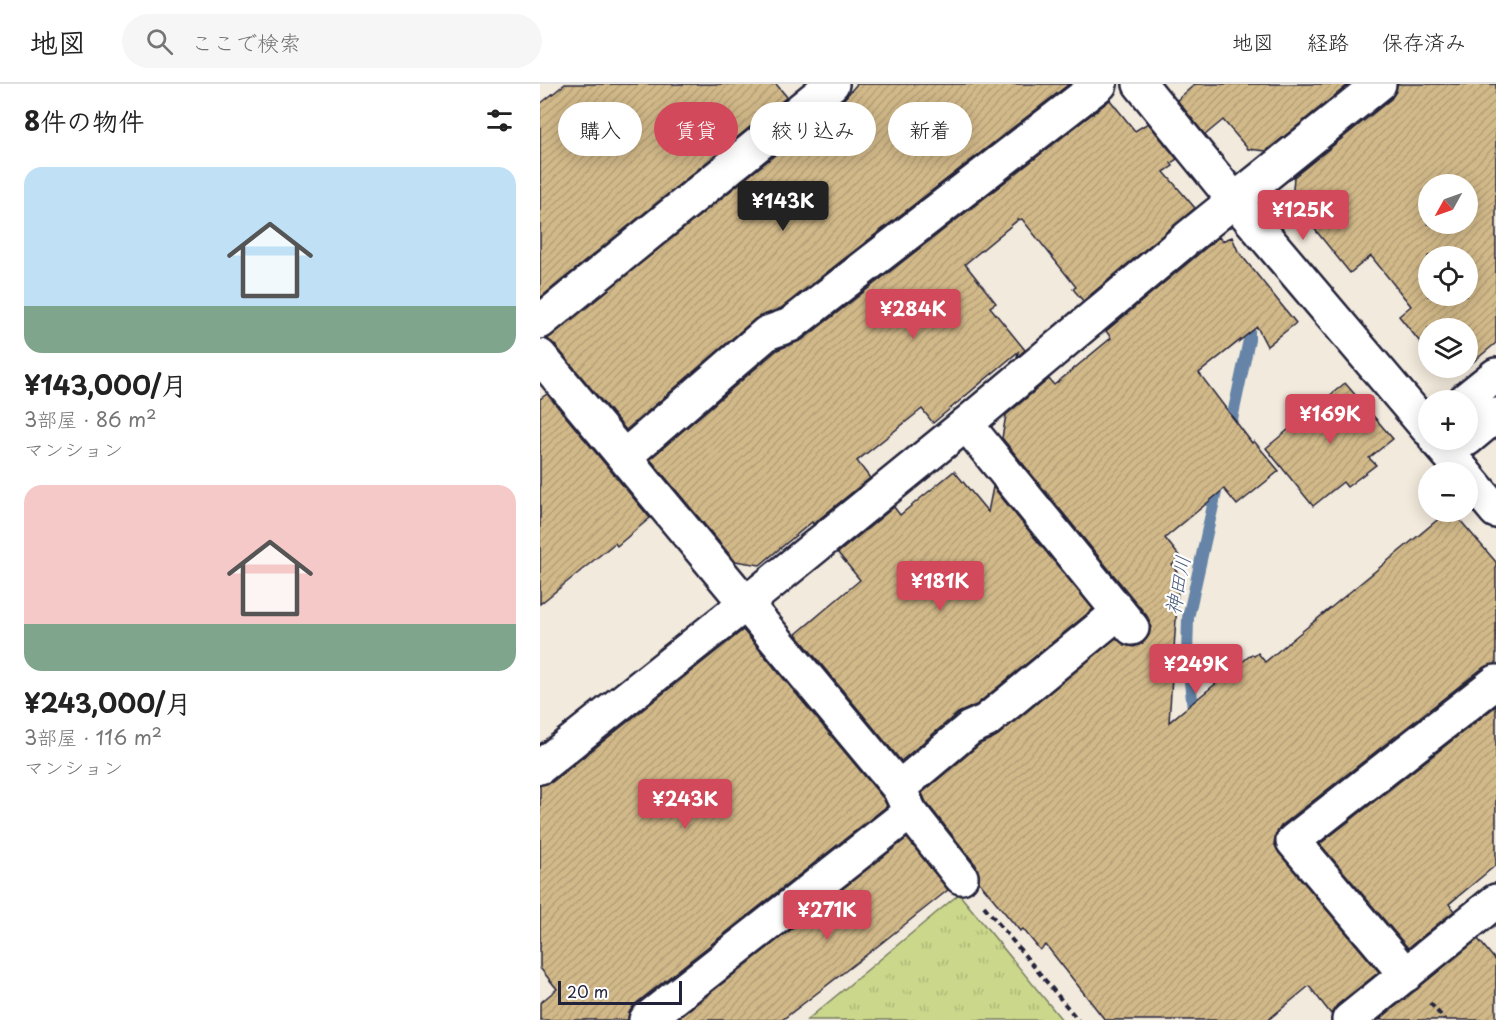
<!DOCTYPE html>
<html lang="ja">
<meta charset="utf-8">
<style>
body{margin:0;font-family:"Playpen Sans","Klee One",sans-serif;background:#f6f6f6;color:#222;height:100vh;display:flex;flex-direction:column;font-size:22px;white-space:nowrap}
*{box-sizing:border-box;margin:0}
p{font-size:20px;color:#767676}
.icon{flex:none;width:33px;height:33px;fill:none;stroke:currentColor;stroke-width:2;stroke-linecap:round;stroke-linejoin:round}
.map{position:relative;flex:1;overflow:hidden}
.panel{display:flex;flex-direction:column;background:#fff;width:540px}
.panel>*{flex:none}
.hud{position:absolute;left:18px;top:18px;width:570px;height:54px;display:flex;gap:12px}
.needle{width:39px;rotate:230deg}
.controls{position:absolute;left:878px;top:90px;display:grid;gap:12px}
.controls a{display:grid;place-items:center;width:60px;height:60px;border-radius:50%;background:#fff;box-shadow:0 3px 15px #0003;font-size:30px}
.scale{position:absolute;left:18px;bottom:15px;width:124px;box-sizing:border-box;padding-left:6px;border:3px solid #22223b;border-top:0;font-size:16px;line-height:21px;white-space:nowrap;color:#22223b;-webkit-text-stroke:4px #fff;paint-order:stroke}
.price{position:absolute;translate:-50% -51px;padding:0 14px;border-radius:6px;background:#d1495b;color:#fff;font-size:20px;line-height:39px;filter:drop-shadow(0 2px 3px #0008)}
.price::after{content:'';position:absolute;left:50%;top:36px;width:18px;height:14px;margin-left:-9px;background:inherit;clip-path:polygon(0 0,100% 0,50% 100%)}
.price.current{background:#222;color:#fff}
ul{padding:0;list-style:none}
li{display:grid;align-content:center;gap:12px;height:318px;padding:0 24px}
li span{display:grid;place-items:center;height:186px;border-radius:18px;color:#555}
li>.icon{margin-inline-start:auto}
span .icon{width:108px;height:108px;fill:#fffc;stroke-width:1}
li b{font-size:26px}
h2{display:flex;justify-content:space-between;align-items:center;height:72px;padding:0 24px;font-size:26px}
.pill{padding:0 21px;border-radius:27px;background:#fff;box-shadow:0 3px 15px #0003;font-size:21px;line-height:54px}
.pill.current{background:#d1495b;color:#fff}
header{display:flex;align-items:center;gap:36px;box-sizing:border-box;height:84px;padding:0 30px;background:#fff;border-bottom:2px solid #e0e0e0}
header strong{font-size:28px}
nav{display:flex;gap:33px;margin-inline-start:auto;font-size:21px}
.search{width:420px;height:54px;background:#f6f6f6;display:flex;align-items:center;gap:15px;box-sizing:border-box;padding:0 21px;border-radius:33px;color:#767676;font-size:22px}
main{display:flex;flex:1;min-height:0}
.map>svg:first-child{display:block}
.grass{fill:url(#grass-tufts);stroke:#767c62;stroke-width:1.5}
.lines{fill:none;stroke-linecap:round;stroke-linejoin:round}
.stream{stroke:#6584a7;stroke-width:12}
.building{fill:url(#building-hatch);stroke:#22223b;stroke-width:1.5;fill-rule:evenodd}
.minor-casing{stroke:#22223b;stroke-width:38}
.path{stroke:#22223b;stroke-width:4;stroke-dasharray:6 4.5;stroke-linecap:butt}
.minor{stroke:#fff;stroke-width:33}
.labels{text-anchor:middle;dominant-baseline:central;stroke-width:4.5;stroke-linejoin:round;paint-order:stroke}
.water-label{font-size:20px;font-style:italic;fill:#495b7a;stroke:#fff}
</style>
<header>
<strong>地図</strong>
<div class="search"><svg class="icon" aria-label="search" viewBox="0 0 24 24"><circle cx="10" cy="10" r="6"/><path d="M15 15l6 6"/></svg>ここで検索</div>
<nav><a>地図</a><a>経路</a><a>保存済み</a></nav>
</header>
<main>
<section class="panel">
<h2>8件の物件<svg class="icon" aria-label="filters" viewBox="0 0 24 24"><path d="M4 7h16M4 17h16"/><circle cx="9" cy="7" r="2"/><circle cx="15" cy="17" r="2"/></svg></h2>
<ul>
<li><span style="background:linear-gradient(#bfe0f5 75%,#7fa58c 0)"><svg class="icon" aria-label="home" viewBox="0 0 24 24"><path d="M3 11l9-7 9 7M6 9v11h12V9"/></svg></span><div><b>¥143,000/月</b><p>3部屋 · 86 m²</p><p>マンション</p></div></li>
<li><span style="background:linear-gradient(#f6c9c9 75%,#7fa58c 0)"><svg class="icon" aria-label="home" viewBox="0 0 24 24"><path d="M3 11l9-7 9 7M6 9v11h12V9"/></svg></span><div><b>¥243,000/月</b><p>3部屋 · 116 m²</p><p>マンション</p></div></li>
</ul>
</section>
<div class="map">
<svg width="956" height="936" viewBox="0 0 956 936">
<defs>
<pattern id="grass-tufts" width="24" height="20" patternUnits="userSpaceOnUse" patternTransform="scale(1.5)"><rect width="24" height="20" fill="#cbd78a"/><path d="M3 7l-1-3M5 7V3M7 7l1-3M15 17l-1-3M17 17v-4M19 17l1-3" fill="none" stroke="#aeb878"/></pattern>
<pattern id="building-hatch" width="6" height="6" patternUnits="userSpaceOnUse" patternTransform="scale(1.5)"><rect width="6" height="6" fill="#d2b989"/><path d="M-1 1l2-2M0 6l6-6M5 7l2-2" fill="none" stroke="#b49f77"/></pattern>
</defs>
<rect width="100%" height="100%" fill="#f2eadc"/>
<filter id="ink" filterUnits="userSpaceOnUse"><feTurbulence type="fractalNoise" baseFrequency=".0167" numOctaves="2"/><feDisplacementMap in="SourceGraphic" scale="12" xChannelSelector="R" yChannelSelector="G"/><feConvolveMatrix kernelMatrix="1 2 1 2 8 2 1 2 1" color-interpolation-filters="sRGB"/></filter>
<g filter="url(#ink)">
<!-- grass -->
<path class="grass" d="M 419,810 L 522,936 L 267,936 Z"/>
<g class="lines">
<!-- stream -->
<g class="stream">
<path d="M 689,349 L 709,256 L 709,245 L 704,235"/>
<path d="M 654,632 L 647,572 L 648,534 L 678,399"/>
</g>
</g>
<!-- building -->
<g class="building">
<path d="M 25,0 L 236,0 L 247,13 L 0,214 L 0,20 Z"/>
<path d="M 317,0 L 529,0 L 241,224 L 215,235 L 86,346 L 14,260 L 7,255 L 304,15 Z"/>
<path d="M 653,0 L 809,0 L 726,67 L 708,65 L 683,36 L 665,51 L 637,16 L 654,1 Z"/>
<path d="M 857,0 L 956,0 L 956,259 L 927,283 L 927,244 L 888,244 L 888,268 L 859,232 L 871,222 L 831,172 L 810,189 L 752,117 L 754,93 L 851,15 L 856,7 ZM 888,100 L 927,100 L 927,140 L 888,140 ZM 888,172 L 927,172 L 927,212 L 888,212 Z"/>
<path d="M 570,16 L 595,47 L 608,39 L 637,75 L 631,79 L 633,82 L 624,88 L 655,124 L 543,217 L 533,205 L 536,203 L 482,135 L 478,136 L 425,180 L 456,219 L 450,223 L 485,266 L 477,273 L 478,268 L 393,339 L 382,325 L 317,377 L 330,394 L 273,440 L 272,438 L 220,481 L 195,477 L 110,375 L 237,266 L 262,256 Z"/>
<path d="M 679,153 L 682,157 L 692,153 L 698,167 L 756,239 L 727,262 L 717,243 L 659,289 L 712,359 L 714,357 L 739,387 L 697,421 L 684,405 L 625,454 L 640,473 L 632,481 L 639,491 L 629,638 L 712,570 L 714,572 L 718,569 L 725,578 L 907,428 L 913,428 L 956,478 L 956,580 L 944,583 L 741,742 L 736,750 L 734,759 L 739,769 L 839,888 L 797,921 L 791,930 L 769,902 L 728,936 L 565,936 L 506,861 L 500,866 L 483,845 L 480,847 L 439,798 L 439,790 L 436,781 L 386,718 L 382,709 L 440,660 L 458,651 L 576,554 L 585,561 L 594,563 L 603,559 L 609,551 L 611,542 L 607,532 L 462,354 L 466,331 L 509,295 L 514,301 L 571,254 L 566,247 Z"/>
<path d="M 805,299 L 853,355 L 829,374 L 836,381 L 807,403 L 803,398 L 773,422 L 726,364 Z"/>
<path d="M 7,310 L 110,434 L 77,462 L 75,459 L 0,520 L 0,315 Z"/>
<path d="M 414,387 L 448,428 L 453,403 L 553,525 L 436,621 L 418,629 L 361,677 L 256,550 L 320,496 L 298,469 L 354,423 L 360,431 Z"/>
<path d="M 203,546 L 343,714 L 347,722 L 94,921 L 89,929 L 88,936 L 0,936 L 0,919 L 17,905 L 0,884 L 0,701 L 12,698 Z"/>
<path d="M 956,622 L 956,781 L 909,820 L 914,827 L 868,864 L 780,760 Z"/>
<path d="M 367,754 L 408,806 L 334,865 L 242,936 L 136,936 Z"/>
<path d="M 938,855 L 956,877 L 956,936 L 839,936 Z"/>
</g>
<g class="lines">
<defs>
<g id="minor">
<path d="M 600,0 L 695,117 L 888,345"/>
<path d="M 0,238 L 292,0"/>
<path d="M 0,272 L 359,704 L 370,728 L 421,793"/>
<path d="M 925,316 L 956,291"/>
<path d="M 426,340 L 592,544"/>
<path d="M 927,355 L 956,331"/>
<path d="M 896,356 L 924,388"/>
<path d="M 84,373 L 227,249 L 250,241 L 560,0"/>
<path d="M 927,392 L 956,427"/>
<path d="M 0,683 L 205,520 L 426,340 L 650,152 L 839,0"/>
<path d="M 359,704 L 430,644 L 446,637 L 579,528"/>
<path d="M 866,891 L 753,757 L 956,598"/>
<path d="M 106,936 L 370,728"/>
<path d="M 809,936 L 956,817"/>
</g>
</defs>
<!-- minor casing -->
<use href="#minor" class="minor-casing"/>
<!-- path -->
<g class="path">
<path d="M 444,822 L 538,936"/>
<path d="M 890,919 L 905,936"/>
</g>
<!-- minor -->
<use href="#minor" class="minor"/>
</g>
</g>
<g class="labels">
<!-- water labels -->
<g class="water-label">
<text transform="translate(637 501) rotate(-79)">神田川</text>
</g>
</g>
</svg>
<div class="controls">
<a><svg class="needle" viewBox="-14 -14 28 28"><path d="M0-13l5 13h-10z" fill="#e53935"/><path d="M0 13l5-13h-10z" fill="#767676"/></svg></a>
<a><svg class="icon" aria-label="locate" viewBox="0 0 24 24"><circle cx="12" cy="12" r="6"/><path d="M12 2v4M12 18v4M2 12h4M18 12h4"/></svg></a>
<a><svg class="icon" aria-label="layers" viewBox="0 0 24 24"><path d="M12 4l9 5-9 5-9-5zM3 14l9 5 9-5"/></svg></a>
<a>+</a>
<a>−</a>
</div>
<div class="scale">20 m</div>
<b class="price current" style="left:243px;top:148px">¥143K</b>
<b class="price" style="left:763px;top:157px">¥125K</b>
<b class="price" style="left:373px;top:256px">¥284K</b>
<b class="price" style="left:790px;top:361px">¥169K</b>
<b class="price" style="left:400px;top:528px">¥181K</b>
<b class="price" style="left:656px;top:611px">¥249K</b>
<b class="price" style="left:145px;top:746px">¥243K</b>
<b class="price" style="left:287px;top:857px">¥271K</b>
<div class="hud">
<a class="pill">購入</a>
<a class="pill current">賃貸</a>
<a class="pill">絞り込み</a>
<a class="pill">新着</a>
</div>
</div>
</main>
